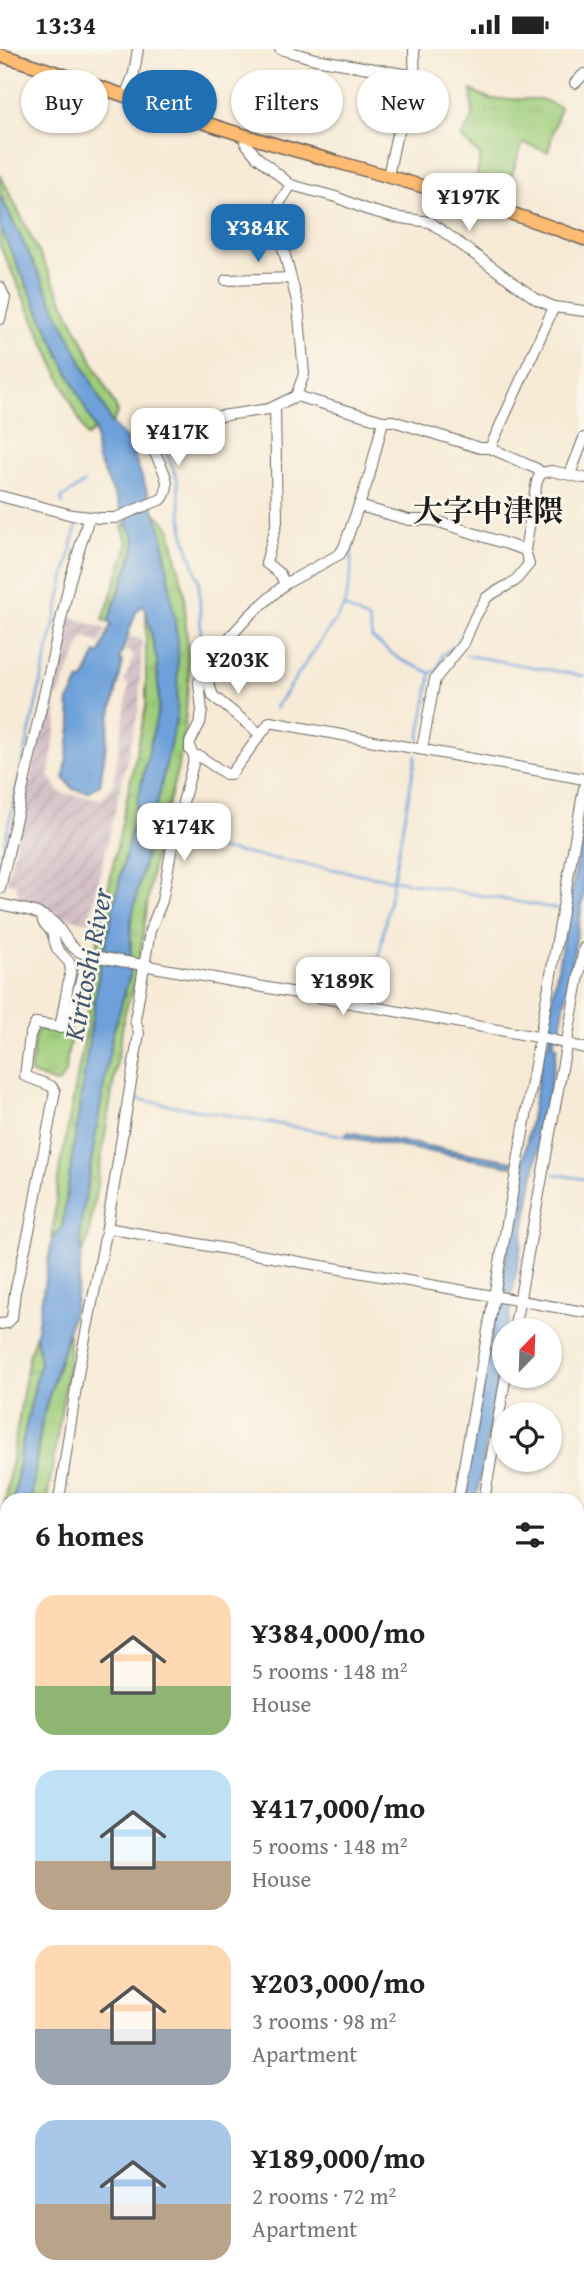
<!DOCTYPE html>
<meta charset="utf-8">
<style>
body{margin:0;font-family:"Gentium Book Plus","Noto Serif JP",serif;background:#f2f2f2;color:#222;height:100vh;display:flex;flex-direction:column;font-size:26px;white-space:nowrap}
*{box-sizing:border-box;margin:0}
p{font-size:23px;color:#767676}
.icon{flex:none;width:38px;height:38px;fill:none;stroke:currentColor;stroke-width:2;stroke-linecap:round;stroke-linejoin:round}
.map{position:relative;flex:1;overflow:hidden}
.side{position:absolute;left:0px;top:1444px;width:584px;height:800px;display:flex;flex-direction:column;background:#fff;border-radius:21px 21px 0 0;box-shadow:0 2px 5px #0004}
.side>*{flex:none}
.hud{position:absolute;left:21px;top:21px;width:542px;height:63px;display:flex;gap:14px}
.needle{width:46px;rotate:23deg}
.buttons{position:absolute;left:492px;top:1269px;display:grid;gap:14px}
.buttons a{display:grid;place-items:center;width:70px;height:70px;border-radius:50%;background:#fff;box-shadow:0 2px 5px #0004;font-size:35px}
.price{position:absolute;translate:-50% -60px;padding:0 16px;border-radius:14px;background:#fff;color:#222;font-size:23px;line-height:46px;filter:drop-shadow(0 2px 4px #0008)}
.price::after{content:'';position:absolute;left:50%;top:42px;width:21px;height:16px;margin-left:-10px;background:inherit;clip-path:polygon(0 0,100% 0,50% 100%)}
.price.active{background:#1f6fb2;color:#fff}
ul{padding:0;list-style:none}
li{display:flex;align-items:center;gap:21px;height:175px;padding:0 35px}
li span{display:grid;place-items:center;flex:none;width:196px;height:140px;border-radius:21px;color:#555}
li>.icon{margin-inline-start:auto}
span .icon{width:84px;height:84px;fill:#fffc;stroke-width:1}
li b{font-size:30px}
h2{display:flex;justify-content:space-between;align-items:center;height:84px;padding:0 35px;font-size:30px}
.tag{padding:0 24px;border-radius:32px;background:#fff;box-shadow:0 2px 5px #0004;font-size:24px;line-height:63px}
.tag.active{background:#1f6fb2;color:#fff}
.status{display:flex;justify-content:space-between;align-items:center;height:49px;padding:0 35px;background:#fff;direction:ltr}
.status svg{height:19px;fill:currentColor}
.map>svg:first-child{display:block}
.industrial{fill:url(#industrial-furrows)}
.grass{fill:url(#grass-tufts);stroke:#5e754c;stroke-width:2}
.water{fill:#6ea1da;stroke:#455e7b;stroke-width:2}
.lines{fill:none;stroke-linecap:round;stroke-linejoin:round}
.stream{stroke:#6ea1da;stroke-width:2.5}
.minor-casing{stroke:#69645d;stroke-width:12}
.major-casing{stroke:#69645d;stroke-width:15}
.minor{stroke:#fff;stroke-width:10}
.major{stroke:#febb71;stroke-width:12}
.labels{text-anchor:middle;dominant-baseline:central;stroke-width:5;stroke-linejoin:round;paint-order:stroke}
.water-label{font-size:28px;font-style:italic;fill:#415871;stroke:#fbf7ec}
.quarter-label{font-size:30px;font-weight:bold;fill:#1c1c1c;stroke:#fbf7ec}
</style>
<div class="status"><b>13:34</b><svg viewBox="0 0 49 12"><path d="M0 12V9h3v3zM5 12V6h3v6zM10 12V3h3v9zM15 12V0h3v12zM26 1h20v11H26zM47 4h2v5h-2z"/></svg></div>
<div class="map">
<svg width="584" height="2243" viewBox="0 0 584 2243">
<defs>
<pattern id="industrial-furrows" width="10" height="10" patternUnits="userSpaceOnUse" patternTransform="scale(1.75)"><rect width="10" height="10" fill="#d2bdc5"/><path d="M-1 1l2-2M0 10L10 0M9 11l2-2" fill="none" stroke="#b4a2a9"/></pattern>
<pattern id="grass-tufts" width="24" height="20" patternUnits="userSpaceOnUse" patternTransform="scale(1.75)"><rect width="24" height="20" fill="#9fce7c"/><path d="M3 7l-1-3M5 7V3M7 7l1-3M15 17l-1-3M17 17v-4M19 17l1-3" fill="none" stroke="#88b06b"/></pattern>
</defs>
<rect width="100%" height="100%" fill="#fbf7ec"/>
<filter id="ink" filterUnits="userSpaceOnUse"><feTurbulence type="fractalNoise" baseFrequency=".0143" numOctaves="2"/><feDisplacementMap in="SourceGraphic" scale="14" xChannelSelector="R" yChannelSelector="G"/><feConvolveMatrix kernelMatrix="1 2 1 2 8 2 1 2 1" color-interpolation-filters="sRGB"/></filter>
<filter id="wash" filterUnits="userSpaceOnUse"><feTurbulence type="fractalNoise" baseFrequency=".00686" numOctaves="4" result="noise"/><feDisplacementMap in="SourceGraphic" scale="28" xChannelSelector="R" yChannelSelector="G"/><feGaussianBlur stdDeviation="1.57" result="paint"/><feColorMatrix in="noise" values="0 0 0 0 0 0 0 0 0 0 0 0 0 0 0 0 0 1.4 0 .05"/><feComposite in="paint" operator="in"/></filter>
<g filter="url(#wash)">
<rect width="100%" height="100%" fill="#f7ead6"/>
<!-- industrial -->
<path class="industrial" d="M 68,567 L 106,580 L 100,594 L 84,588 L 55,653 L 57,673 L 49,726 L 60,744 L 102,750 L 113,736 L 129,636 L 124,633 L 134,605 L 125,601 L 130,587 L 142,591 L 139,659 L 89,873 L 57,867 L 54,864 L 18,854 L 17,836 L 7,833 Z"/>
<!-- grass -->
<g class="grass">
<path d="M 471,41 L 490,50 L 541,50 L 560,58 L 548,103 L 523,94 L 503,150 L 473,144 L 481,107 L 461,88 L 473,69 Z"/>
<path d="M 0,125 L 118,363 L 112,375 L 0,146 Z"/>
<path d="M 0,179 L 95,380 L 87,388 L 0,197 Z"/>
<path d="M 155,463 L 170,479 L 184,543 L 189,624 L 183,698 L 153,816 L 137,928 L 125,963 L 88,1190 L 82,1204 L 80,1180 L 112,987 L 130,926 L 131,872 L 177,665 L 162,484 Z"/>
<path d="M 128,474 L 135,490 L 134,502 L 108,573 L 103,571 L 128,495 L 122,477 Z"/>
<path d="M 146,560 L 157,612 L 159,657 L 99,923 L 62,1178 L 52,1191 L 58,1130 L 87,976 L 88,937 L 146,657 Z"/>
<path d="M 41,979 L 71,985 L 65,1024 L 58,1035 L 30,1024 L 35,986 Z"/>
<path d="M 69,1282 L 69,1312 L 47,1451 L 31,1451 L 43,1367 Z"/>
<path d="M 36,1285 L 40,1314 L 20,1404 L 14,1451 L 7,1451 L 7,1505 L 0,1560 L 0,1483 L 29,1307 Z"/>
<path d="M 7,1615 L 7,1683 L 6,1689 L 0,1690 L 0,1664 Z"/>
</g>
<!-- water -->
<g class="water">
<path d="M 0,146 L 112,375 L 129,393 L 162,483 L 178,595 L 177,665 L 131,872 L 130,926 L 112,987 L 80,1180 C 86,1244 60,1304 44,1365 C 36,1392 35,1423 31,1451 L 14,1451 L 20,1404 L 40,1314 L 36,1285 L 45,1231 L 52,1191 L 62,1178 L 99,923 L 159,657 L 157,612 L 146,561 L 142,557 L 136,563 L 119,611 L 123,613 L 110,669 L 100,735 L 89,743 L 73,740 L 64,729 L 72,672 L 68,654 L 79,631 L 83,632 L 96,604 L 100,605 L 111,575 L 108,573 L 134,502 L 135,490 L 97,409 L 95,380 L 0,179 Z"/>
<path d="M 584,774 L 584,845 L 559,986 L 555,986 L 553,997 L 557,998 L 512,1246 L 508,1246 L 506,1256 L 511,1258 L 507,1281 L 504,1281 L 504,1295 L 476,1451 L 462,1451 L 497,1255 L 502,1255 L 504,1245 L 500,1244 L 544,996 L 548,996 L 550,986 L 546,984 Z"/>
<path d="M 347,1083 L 513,1112 L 512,1117 L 346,1088 Z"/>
<path d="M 7,1505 L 7,1615 L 0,1664 L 0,1560 Z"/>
</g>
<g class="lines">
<!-- stream -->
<g class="stream">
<path d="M 157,383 L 177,429 L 184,486 L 199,532 L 202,612"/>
<path d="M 63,455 L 61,450 L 84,434"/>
<path d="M 357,475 L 362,462"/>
<path d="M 352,488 L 351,526 L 344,558 L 369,571 L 372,589 L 399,610 L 431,624 L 419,691"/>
<path d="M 465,606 L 584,627"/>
<path d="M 431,624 L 438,620 L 442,606 L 456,596 L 467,576"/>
<path d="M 275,659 L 344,558"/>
<path d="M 179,793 L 558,860"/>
<path d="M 0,814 L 77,474"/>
<path d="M 371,951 L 416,707"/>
<path d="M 136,1050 L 346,1087"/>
<path d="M 555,1125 L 584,1130"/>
<path d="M 578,1637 L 584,1638"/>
<path d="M 578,1927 L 584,1927"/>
<path d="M 578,2179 L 584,2180"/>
</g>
</g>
</g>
<g filter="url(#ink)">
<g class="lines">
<defs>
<g id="minor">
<path d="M 280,0 L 315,10 L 410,26 L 414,24"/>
<path d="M 575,34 L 584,25"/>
<path d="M 125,48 L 134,24 L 138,0"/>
<path d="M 246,86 L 245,93 L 256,107 L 291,136 L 336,148 L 365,160 L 394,168 L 430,173 L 536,250 L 554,258 L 584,262"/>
<path d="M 388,127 L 396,89 L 410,61 L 415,44 L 414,0"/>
<path d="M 226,231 L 291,229"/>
<path d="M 0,238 L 5,249 L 0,270"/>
<path d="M 296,347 L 383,372 L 393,372 L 480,399 L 490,399 L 537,420 L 541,424"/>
<path d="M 275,358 L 277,473 L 266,514 L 280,525 L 285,535"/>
<path d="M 383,372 L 369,428 L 344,498 L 340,505 L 285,535 L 250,566 L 208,612 L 199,633 L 202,662 L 200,674 L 190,693 L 190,701 L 195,707 L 199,707 L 226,725 L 231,725 L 270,673 L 584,730"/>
<path d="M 490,399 L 554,258"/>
<path d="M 541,424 L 552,422 L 584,429"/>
<path d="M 570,425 L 584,389"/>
<path d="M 0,447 L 72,466 L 100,469 L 115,469 L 162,450 C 180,427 142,400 150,377 L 269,360 L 296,347 L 304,325 L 298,256 L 276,172 L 280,153 L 291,136"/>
<path d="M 359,457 L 409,471 L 433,471 L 525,501"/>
<path d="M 204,620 L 213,647 L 260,685"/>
<path d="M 422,700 L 435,630 L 464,594 L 475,568 L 487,548 L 515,532 L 529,515 L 525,501 L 537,432 L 541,424"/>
<path d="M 0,840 L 70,531 L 89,468"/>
<path d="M 0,855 C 17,859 39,861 53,873 C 68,887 65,899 88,906 L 548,990 L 584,999"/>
<path d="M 42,867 L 43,873 L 52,883 L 57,900 L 69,913 L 71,920 L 60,979"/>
<path d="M 107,1179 L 584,1263"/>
<path d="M 0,1275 L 7,1274 L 12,1269 L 15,1243 L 30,1178 L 55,1042 L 51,1037 L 25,1027 L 30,986 L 36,974 L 67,979 L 69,975 L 88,906"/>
<path d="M 514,1281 L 584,899"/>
<path d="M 59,1451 L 79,1319 L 107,1179 L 139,984 L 135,971 L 150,882 L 162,852 L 173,792 L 195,707"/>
<path d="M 458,1451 L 584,739"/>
<path d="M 484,1451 L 506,1326"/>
<path d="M 561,1451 L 561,1446"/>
<path d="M 578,1519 L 584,1520"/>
<path d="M 578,1747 L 584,1748"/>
<path d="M 0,1776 L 7,1742"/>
<path d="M 0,1818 L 7,1820"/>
<path d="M 578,2045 L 584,2046"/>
<path d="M 0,2219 L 7,2220"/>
<path d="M 116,2236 L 157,2243"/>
<path d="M 47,2243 L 48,2236"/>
<path d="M 360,2243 L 361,2236"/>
</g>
<g id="major">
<path d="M 0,6 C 82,30 161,61 243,86 C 357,120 473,148 584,190"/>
<path d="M 0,1726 L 7,1731"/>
<path d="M 578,1913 L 584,1914"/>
</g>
</defs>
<!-- minor casing -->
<use href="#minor" class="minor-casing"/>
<!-- major casing -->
<use href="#major" class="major-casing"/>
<!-- minor -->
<use href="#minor" class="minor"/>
<!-- major -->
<use href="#major" class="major"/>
</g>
</g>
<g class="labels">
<!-- water labels -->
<g class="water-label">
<text transform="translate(87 915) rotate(-79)">Kiritoshi River</text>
</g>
<!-- quarter labels -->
<g class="quarter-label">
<text x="488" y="461">大字中津隈</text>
</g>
</g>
</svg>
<div class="buttons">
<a><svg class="needle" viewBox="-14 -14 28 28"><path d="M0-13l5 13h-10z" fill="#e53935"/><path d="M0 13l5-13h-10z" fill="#767676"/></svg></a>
<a><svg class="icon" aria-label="locate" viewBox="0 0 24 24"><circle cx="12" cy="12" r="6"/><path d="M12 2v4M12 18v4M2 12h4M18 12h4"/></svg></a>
</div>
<b class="price" style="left:469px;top:184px">¥197K</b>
<b class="price active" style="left:258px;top:215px">¥384K</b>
<b class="price" style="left:178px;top:419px">¥417K</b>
<b class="price" style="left:238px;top:647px">¥203K</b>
<b class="price" style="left:184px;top:814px">¥174K</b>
<b class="price" style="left:343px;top:968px">¥189K</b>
<div class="hud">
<a class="tag">Buy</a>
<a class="tag active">Rent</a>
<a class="tag">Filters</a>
<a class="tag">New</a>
</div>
<section class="side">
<h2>6 homes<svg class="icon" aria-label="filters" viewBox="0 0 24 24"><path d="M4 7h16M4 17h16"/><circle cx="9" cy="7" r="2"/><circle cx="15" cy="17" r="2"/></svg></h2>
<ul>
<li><span style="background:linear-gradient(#ffd9b3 65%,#8fb573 0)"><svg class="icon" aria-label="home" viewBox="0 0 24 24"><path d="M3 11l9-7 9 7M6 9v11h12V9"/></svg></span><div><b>¥384,000/mo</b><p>5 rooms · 148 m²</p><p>House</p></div></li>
<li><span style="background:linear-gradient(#bfe0f5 65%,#b9a48a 0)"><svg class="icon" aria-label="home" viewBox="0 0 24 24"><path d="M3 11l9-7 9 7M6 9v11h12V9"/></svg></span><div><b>¥417,000/mo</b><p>5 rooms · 148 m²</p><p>House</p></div></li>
<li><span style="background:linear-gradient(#ffd9b3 60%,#9aa5b1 0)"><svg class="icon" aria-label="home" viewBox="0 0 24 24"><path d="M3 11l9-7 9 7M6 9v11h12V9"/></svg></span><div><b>¥203,000/mo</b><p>3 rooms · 98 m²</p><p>Apartment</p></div></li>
<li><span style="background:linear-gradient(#a9c7e8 60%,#b9a48a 0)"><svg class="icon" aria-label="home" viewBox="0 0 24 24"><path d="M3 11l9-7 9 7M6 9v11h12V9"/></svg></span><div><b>¥189,000/mo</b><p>2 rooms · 72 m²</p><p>Apartment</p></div></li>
</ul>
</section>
</div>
